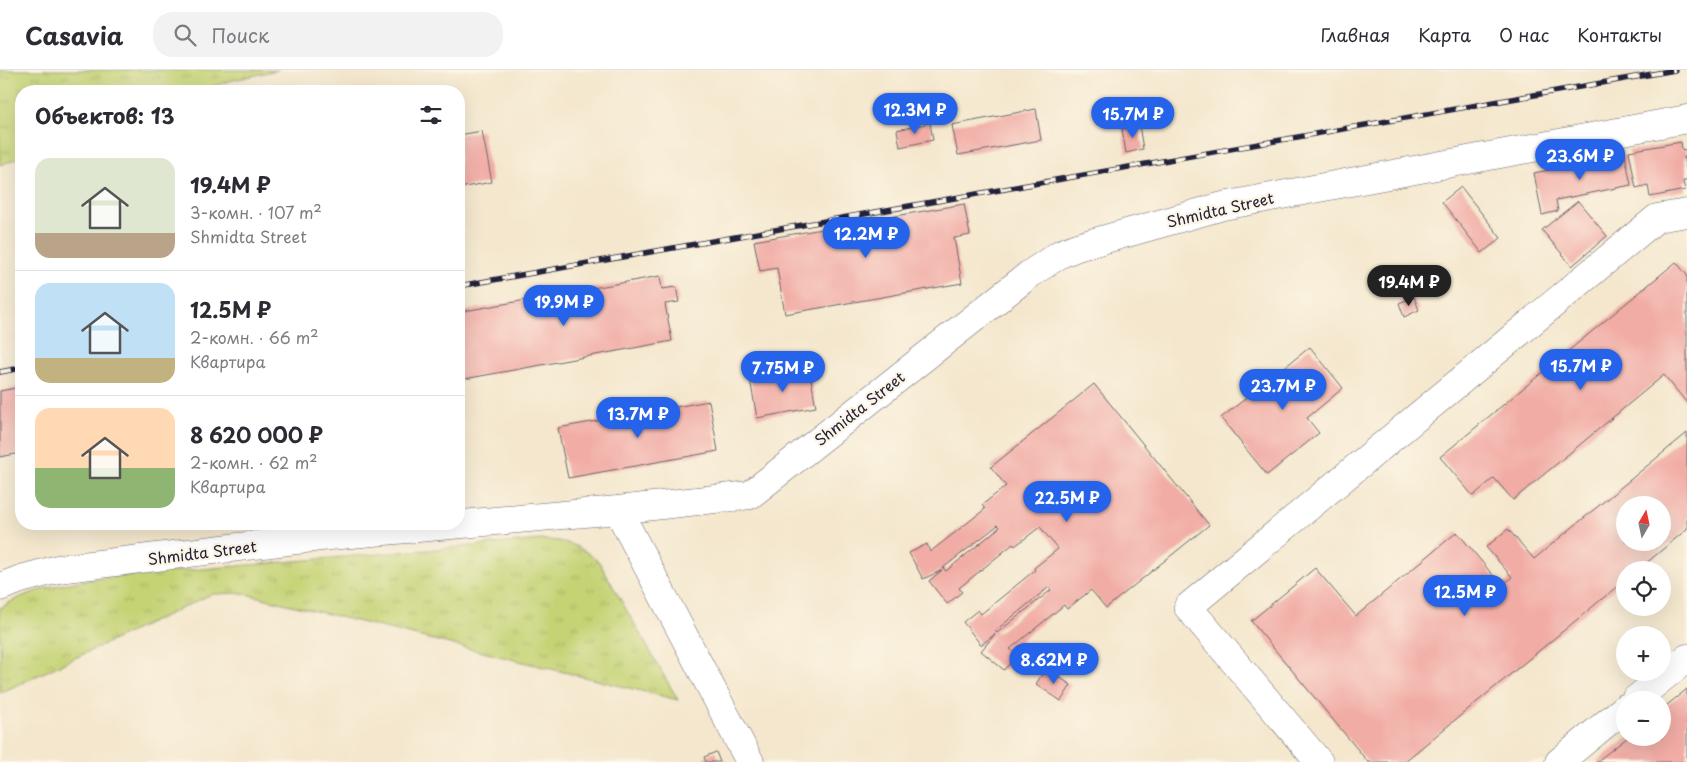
<!DOCTYPE html>
<html lang="ru">
<meta charset="utf-8">
<style>
body{margin:0;font-family:"Playpen Sans",sans-serif;background:#f2f2f3;color:#2b2b33;height:100vh;display:flex;flex-direction:column;font-size:19px;white-space:nowrap}
*{box-sizing:border-box;margin:0}
p{font-size:16px;color:#7c7c81}
.icon{flex:none;width:28px;height:28px;fill:none;stroke:currentColor;stroke-width:2;stroke-linecap:round;stroke-linejoin:round}
.map{position:relative;flex:1;overflow:hidden}
.side{position:absolute;left:15px;top:15px;width:450px;height:445px;display:flex;flex-direction:column;background:#fff;border-radius:20px;box-shadow:0 5px 20px #0002}
.side>*{flex:none}
.needle{width:32px;rotate:9deg}
.controls{position:absolute;left:1616px;top:426px;display:grid;gap:10px}
.controls a{display:grid;place-items:center;width:55px;height:55px;border-radius:50%;background:#fff;box-shadow:0 5px 20px #0002;font-size:25px}
.price{position:absolute;translate:-50% -42px;padding:0 11px;border-radius:18px;background:#2563eb;color:#fff;font-size:16px;line-height:32px;filter:drop-shadow(0 1px 2px #0008)}
.price::after{content:'';position:absolute;left:50%;top:30px;width:15px;height:11px;margin-left:-8px;background:inherit;clip-path:polygon(0 0,100% 0,50% 100%)}
.price.active{background:#222;color:#fff}
ul{padding:0;list-style:none}
li{display:flex;align-items:center;gap:15px;height:125px;padding:0 20px}
li+li{border-top:1px solid #e1e1e2}
li span{display:grid;place-items:center;flex:none;width:140px;height:100px;border-radius:15px;color:#555}
li>.icon{margin-inline-start:auto}
span .icon{width:60px;height:60px;fill:#fffc;stroke-width:1}
li b{font-size:21px}
h2{display:flex;justify-content:space-between;align-items:center;height:60px;padding:0 20px;font-size:21px}
header{display:flex;align-items:center;gap:30px;box-sizing:border-box;height:70px;padding:0 25px;background:#fff;border-bottom:1px solid #e1e1e2}
header strong{font-size:24px}
nav{display:flex;gap:28px;margin-inline-start:auto;font-size:18px}
.search{width:350px;height:45px;background:#f2f2f3;display:flex;align-items:center;gap:12px;box-sizing:border-box;padding:0 18px;border-radius:20px;color:#7c7c81;font-size:19px}
.map>svg:first-child{display:block}
.grass{fill:url(#grass-tufts);stroke:#747a58}
.building{fill:#f1aca5;fill-rule:evenodd}
.lines{fill:none;stroke-linecap:round;stroke-linejoin:round}
.minor-casing{stroke:#6c676e;stroke-width:29}
.minor{stroke:#fff;stroke-width:28}
.rail-casing{stroke:#22223b;stroke-width:5.5}
.rail{stroke:#fcf5e5;stroke-width:4;stroke-dasharray:11;stroke-linecap:butt}
.labels{text-anchor:middle;dominant-baseline:central;stroke-width:4.5;stroke-linejoin:round;paint-order:stroke}
.street-label{font-size:15px;fill:#22223b;stroke:#fcf5e5}
</style>
<header>
<strong>Casavia</strong>
<div class="search"><svg class="icon" aria-label="search" viewBox="0 0 24 24"><circle cx="10" cy="10" r="6"/><path d="M15 15l6 6"/></svg>Поиск</div>
<nav><a>Главная</a><a>Карта</a><a>О нас</a><a>Контакты</a></nav>
</header>
<div class="map">
<svg width="1687" height="692" viewBox="0 0 1687 692">
<defs>
<pattern id="grass-tufts" width="24" height="20" patternUnits="userSpaceOnUse" patternTransform="scale(1.25)"><rect width="24" height="20" fill="#c5d375"/><path d="M3 7l-1-3M5 7V3M7 7l1-3M15 17l-1-3M17 17v-4M19 17l1-3" fill="none" stroke="#a9b566"/></pattern>
</defs>
<rect width="100%" height="100%" fill="#fcf5e5"/>
<filter id="ink" filterUnits="userSpaceOnUse"><feTurbulence type="fractalNoise" baseFrequency=".02" numOctaves="2"/><feDisplacementMap in="SourceGraphic" scale="10" xChannelSelector="R" yChannelSelector="G"/><feConvolveMatrix kernelMatrix="1 2 1 2 8 2 1 2 1" color-interpolation-filters="sRGB"/></filter>
<filter id="wash" filterUnits="userSpaceOnUse"><feTurbulence type="fractalNoise" baseFrequency=".0096" numOctaves="4" result="noise"/><feDisplacementMap in="SourceGraphic" scale="20" xChannelSelector="R" yChannelSelector="G"/><feGaussianBlur stdDeviation="1.12" result="paint"/><feColorMatrix in="noise" values="0 0 0 0 0 0 0 0 0 0 0 0 0 0 0 0 0 1.4 0 .05"/><feComposite in="paint" operator="in"/></filter>
<g filter="url(#wash)">
<rect width="100%" height="100%" fill="#f4e7cd"/>
<!-- grass -->
<g class="grass">
<path d="M 0,0 L 278,0 L 229,11 L 201,21 L 21,21 L 21,87 L 0,95 Z"/>
<path d="M 542,470 C 568,470 580,476 599,492 L 678,630 L 242,523 L 212,524 L 0,623 L 0,538 C 37,515 78,511 120,506 Z"/>
</g>
<g id="blocks">
<!-- building -->
<g class="building">
<path d="M 1036,39 L 1041,70 L 958,85 L 952,55 Z"/>
<path d="M 930,53 L 933,70 L 900,77 L 897,60 Z"/>
<path d="M 1139,55 L 1143,79 L 1126,83 L 1122,59 Z"/>
<path d="M 482,61 L 492,112 L 459,118 L 459,65 Z"/>
<path d="M 1681,72 L 1682,80 L 1687,79 L 1687,87 L 1684,87 L 1687,104 L 1687,111 L 1683,111 L 1685,120 L 1650,127 L 1648,115 L 1636,118 L 1629,81 Z"/>
<path d="M 1625,85 L 1631,115 L 1556,130 L 1558,141 L 1542,145 L 1534,103 Z"/>
<path d="M 1461,117 L 1501,168 L 1482,183 L 1442,132 Z"/>
<path d="M 1578,131 L 1607,166 L 1572,196 L 1542,160 Z"/>
<path d="M 964,134 L 970,165 L 954,168 L 962,213 L 785,244 L 777,198 L 760,201 L 754,171 Z"/>
<path d="M 1676,192 L 1687,205 L 1687,333 L 1664,305 L 1513,430 L 1494,408 L 1473,426 L 1440,387 Z"/>
<path d="M 660,206 L 662,219 L 676,217 L 679,232 L 665,234 L 672,271 L 459,310 L 459,242 Z"/>
<path d="M 1414,227 L 1419,240 L 1404,247 L 1399,233 Z"/>
<path d="M 1310,277 L 1343,318 L 1307,348 L 1319,363 L 1267,405 L 1221,348 Z"/>
<path d="M 809,298 L 816,337 L 757,348 L 750,309 Z"/>
<path d="M 1094,314 L 1209,455 L 1106,538 L 1091,520 L 1067,539 L 1064,535 L 1010,579 L 1017,585 L 1004,600 L 981,581 L 995,564 L 981,575 L 963,552 L 978,540 L 981,544 L 1035,500 L 1034,498 L 1058,479 L 1040,457 L 1015,476 L 1013,474 L 959,518 L 962,522 L 947,534 L 929,511 L 942,500 L 923,509 L 909,483 L 927,474 L 930,482 L 985,439 L 982,435 L 1006,416 L 991,397 ZM 998,455 L 1000,457 L 946,501 L 943,498 ZM 1049,517 L 1051,520 L 997,563 L 995,561 Z"/>
<path d="M 21,317 L 21,383 L 0,387 L 0,321 Z"/>
<path d="M 709,331 L 718,381 L 568,408 L 558,358 Z"/>
<path d="M 1687,363 L 1687,459 L 1638,500 L 1625,500 L 1625,510 L 1404,692 L 1368,692 L 1251,551 L 1315,498 L 1356,546 L 1457,462 L 1502,516 L 1512,507 L 1486,477 L 1508,459 L 1534,489 ZM 1625,435 L 1662,435 L 1662,472 L 1625,472 Z"/>
<path d="M 1046,598 L 1071,615 L 1061,631 L 1036,614 Z"/>
<path d="M 1687,619 L 1687,692 L 1596,692 L 1627,668 L 1662,668 L 1662,639 Z"/>
<path d="M 716,682 L 720,692 L 706,692 L 704,687 Z"/>
</g>
</g>
</g>
<g filter="url(#ink)">
<use href="#blocks" fill-opacity="0" stroke="#6c676e" stroke-width="1"/>
<g class="lines">
<defs>
<g id="minor">
<path d="M 618,440 L 750,692"/>
<path d="M 0,517 L 21,509 L 58,499 L 329,466 L 618,440 L 750,425 L 1030,204 L 1060,184 L 1077,177 L 1223,136 L 1687,49"/>
<path d="M 1635,630 L 1687,588"/>
<path d="M 1319,692 L 1188,537 L 1657,148 L 1687,143"/>
<path d="M 1559,692 L 1625,638"/>
</g>
</defs>
<!-- minor casing -->
<use href="#minor" class="minor-casing"/>
<!-- minor -->
<use href="#minor" class="minor"/>
<defs>
<g id="rail">
<path d="M 459,216 L 1675,0"/>
<path d="M 0,302 L 21,298"/>
</g>
</defs>
<!-- rail casing -->
<use href="#rail" class="rail-casing"/>
<!-- rail -->
<use href="#rail" class="rail"/>
</g>
</g>
<g class="labels">
<!-- street labels -->
<g class="street-label">
<text transform="translate(1220 139) rotate(-13)">Shmidta Street</text>
<text transform="translate(859 338) rotate(-38)">Shmidta Street</text>
<text transform="translate(202 482) rotate(-7)">Shmidta Street</text>
</g>
</g>
</svg>
<div class="controls">
<a><svg class="needle" viewBox="-14 -14 28 28"><path d="M0-13l5 13h-10z" fill="#e53935"/><path d="M0 13l5-13h-10z" fill="#7c7c81"/></svg></a>
<a><svg class="icon" aria-label="locate" viewBox="0 0 24 24"><circle cx="12" cy="12" r="6"/><path d="M12 2v4M12 18v4M2 12h4M18 12h4"/></svg></a>
<a>+</a>
<a>−</a>
</div>
<b class="price" style="left:915px;top:65px">12.3M ₽</b>
<b class="price" style="left:1133px;top:69px">15.7M ₽</b>
<b class="price" style="left:1580px;top:111px">23.6M ₽</b>
<b class="price" style="left:866px;top:189px">12.2M ₽</b>
<b class="price active" style="left:1409px;top:237px">19.4M ₽</b>
<b class="price" style="left:564px;top:257px">19.9M ₽</b>
<b class="price" style="left:1581px;top:321px">15.7M ₽</b>
<b class="price" style="left:783px;top:323px">7.75M ₽</b>
<b class="price" style="left:1283px;top:341px">23.7M ₽</b>
<b class="price" style="left:638px;top:369px">13.7M ₽</b>
<b class="price" style="left:1067px;top:453px">22.5M ₽</b>
<b class="price" style="left:1465px;top:547px">12.5M ₽</b>
<b class="price" style="left:1054px;top:615px">8.62M ₽</b>
<section class="side">
<h2>Объектов: 13<svg class="icon" aria-label="filters" viewBox="0 0 24 24"><path d="M4 7h16M4 17h16"/><circle cx="9" cy="7" r="2"/><circle cx="15" cy="17" r="2"/></svg></h2>
<ul>
<li><span style="background:linear-gradient(#dfe7d0 75%,#b9a48a 0)"><svg class="icon" aria-label="home" viewBox="0 0 24 24"><path d="M3 11l9-7 9 7M6 9v11h12V9"/></svg></span><div><b>19.4M ₽</b><p>3-комн. · 107 m²</p><p>Shmidta Street</p></div></li>
<li><span style="background:linear-gradient(#bfe0f5 75%,#c2b280 0)"><svg class="icon" aria-label="home" viewBox="0 0 24 24"><path d="M3 11l9-7 9 7M6 9v11h12V9"/></svg></span><div><b>12.5M ₽</b><p>2-комн. · 66 m²</p><p>Квартира</p></div></li>
<li><span style="background:linear-gradient(#ffd9b3 60%,#8fb573 0)"><svg class="icon" aria-label="home" viewBox="0 0 24 24"><path d="M3 11l9-7 9 7M6 9v11h12V9"/></svg></span><div><b>8 620 000 ₽</b><p>2-комн. · 62 m²</p><p>Квартира</p></div></li>
</ul>
</section>
</div>
